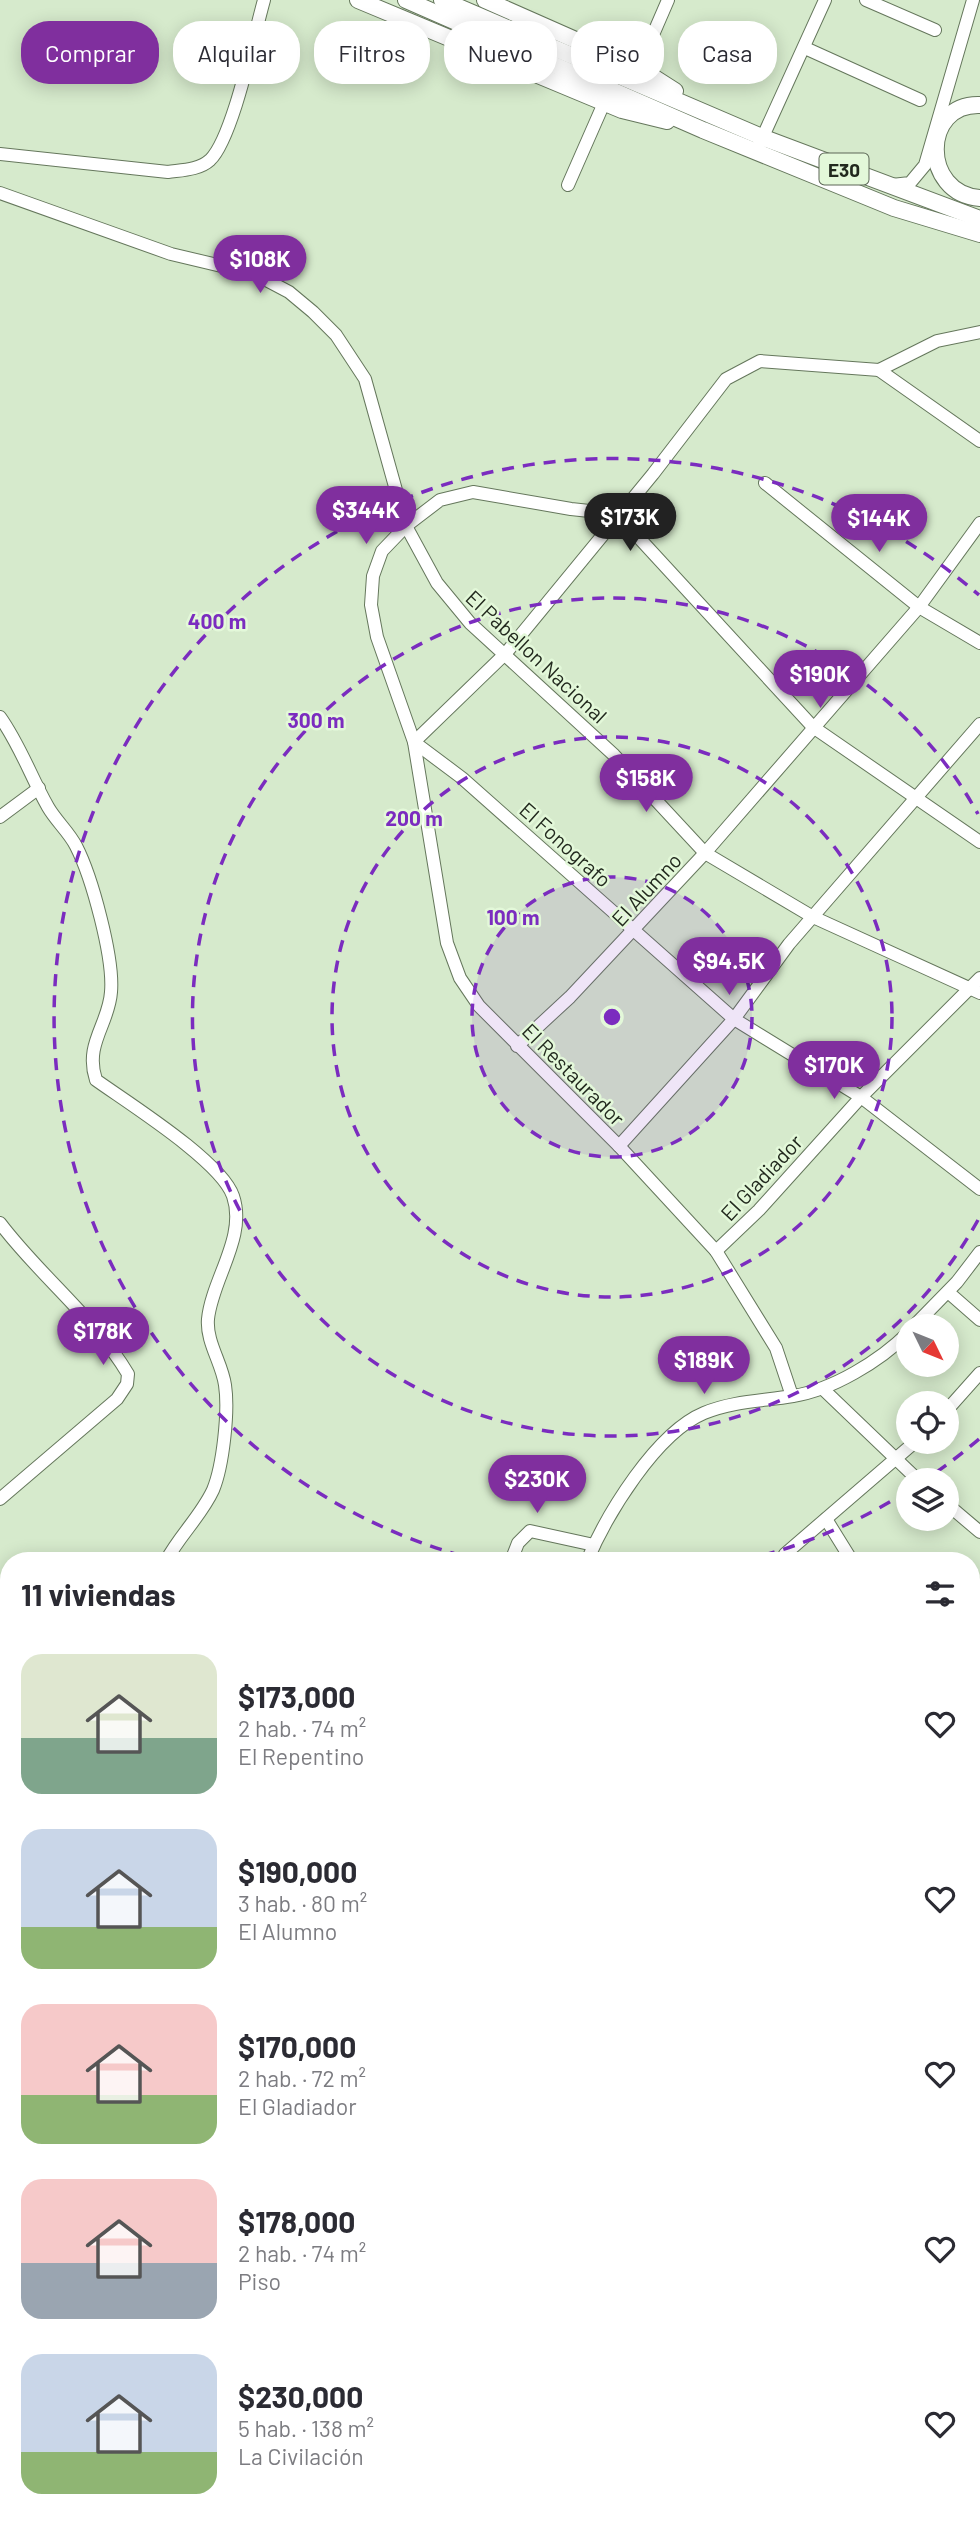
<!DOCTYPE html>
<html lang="es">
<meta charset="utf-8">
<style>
body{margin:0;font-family:Barlow,sans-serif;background:#f7f7f7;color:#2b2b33;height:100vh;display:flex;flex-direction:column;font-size:26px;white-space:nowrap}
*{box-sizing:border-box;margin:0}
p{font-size:23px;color:#7c7c81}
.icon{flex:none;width:38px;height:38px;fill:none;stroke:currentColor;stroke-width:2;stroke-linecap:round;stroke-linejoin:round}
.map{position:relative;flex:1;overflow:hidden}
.details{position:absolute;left:0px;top:1552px;width:980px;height:975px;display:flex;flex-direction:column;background:#fff;border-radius:28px 28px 0 0;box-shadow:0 4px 18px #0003}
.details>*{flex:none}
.banner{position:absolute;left:21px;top:21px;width:938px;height:63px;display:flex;gap:14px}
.needle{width:46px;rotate:133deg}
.controls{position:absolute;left:896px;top:1314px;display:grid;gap:14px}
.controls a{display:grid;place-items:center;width:63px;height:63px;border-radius:50%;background:#fff;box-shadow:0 4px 18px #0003;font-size:35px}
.price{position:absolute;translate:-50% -60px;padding:0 16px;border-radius:24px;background:#802f9e;color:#fff;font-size:23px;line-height:46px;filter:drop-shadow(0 2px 4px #0008)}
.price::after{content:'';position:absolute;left:50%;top:42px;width:21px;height:16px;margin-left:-10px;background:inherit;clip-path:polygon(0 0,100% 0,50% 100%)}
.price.on{background:#222;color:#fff}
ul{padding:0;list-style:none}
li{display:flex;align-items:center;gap:21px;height:175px;padding:0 21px}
li span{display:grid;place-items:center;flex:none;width:196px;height:140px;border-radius:21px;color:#555}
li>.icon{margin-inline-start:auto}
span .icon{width:84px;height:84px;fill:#fffc;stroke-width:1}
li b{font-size:30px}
h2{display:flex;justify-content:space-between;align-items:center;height:84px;padding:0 21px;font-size:30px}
.pill{padding:0 24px;border-radius:28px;background:#fff;box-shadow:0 4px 18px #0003;font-size:24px;line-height:63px}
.pill.on{background:#802f9e;color:#fff}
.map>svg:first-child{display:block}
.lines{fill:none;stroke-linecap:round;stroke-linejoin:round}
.minor-casing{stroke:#65775c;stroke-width:14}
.major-casing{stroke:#65775c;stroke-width:18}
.minor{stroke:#fff;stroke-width:12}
.major{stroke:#fff;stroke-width:16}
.ring{fill:none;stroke:#7b2cbf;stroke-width:3.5;stroke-dasharray:12 9}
.labels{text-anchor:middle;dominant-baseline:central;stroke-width:5;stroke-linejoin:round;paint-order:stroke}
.shield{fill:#e3f8d9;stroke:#5c6756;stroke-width:2}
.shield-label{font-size:19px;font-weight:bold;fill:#22291e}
.street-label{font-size:21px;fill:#22291e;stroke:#e3f8d9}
.centre{fill:#7b2cbf;stroke:#e3f8d9;stroke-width:3.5}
.ring-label{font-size:21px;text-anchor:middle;font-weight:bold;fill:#7b2cbf;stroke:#e3f8d9;stroke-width:5;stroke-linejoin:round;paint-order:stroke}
</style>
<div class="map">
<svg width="980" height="2526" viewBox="0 0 980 2526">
<rect width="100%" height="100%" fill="#d6eacc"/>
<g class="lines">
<defs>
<g id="minor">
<path d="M 866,0 L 935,30"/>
<path d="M 805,48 L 920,100"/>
<path d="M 636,74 L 668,0"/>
<path d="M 760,143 L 825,0"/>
<path d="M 0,154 L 168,172 C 182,170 199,170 210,160 C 233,138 254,35 264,0"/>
<path d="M 568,185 L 604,103"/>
<path d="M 892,185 L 910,183 L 925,165 L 973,0"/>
<path d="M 0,193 L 171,254 L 255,274 L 289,292 L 313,312 L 336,335 L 365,379 L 406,526 L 437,583 L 470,623 L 614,755 L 705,853 L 813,917 L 980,993"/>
<path d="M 879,370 L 980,441"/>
<path d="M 765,483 L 919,607 L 980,643"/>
<path d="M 617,514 L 571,509 L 473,492 L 440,500 L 406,526 L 382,551 L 373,576 L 371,605 L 377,637 L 414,742 L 462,778 L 734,1019 L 861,1097 L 980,1189"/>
<path d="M 617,514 L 813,727 L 980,842"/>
<path d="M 0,717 C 20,745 31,777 48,807 C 56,821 69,832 76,846 C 92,877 114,958 111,992 C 109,1024 84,1044 96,1080 C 128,1103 221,1161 233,1196 C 247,1237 212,1279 208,1319 C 206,1342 222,1363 225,1385 C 229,1411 223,1466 213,1490 C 201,1516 179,1536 166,1561"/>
<path d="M 0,817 L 39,788"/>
<path d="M 517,1046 L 570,997 L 705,853 L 919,607 L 980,523"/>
<path d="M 619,1146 L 734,1019 L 789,944 L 980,724"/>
<path d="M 0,1223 C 40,1276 94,1317 128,1374 L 127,1384 L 117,1399 L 0,1499"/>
<path d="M 716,1251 L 759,1210 L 861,1097 L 980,978"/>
<path d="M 948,1292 L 980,1320"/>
<path d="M 914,1326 L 957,1282 L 980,1252"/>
<path d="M 824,1390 L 918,1480"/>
<path d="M 792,1396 L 776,1348 L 716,1251 L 619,1146 L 479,1006 L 460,978 L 447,943 L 414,742 L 506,653 L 653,474 L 726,379 L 760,361 L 879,370 L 937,341 L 980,332"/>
<path d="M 947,1410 L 980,1373"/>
<path d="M 947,1504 L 980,1532"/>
<path d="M 826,1519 L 852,1561"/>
<path d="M 511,1561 L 518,1543 L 530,1531 L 594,1545"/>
<path d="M 587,1561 C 607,1514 656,1433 704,1413 C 733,1401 763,1401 793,1396 C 832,1390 880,1361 908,1333"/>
<path d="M 782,1561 L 785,1554 L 915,1442"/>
<path d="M 971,1728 L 976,1748"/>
<path d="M 0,1738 L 9,1748"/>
<path d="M 0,1975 L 9,1965"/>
<path d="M 977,2068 L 980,2056"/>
<path d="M 0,2095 L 9,2092"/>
<path d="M 971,2187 L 980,2158"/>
<path d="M 971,2203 L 980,2205"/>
<path d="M 971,2348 L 980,2353"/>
<path d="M 971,2360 L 980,2366"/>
<path d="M 971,2510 L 980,2520"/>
<path d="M 42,2518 L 49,2526"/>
<path d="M 457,2518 L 469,2526"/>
<path d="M 308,2526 L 312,2518"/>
</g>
<g id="major">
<path d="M 358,0 L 622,110 L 667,121"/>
<path d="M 406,0 L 703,130 L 894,208 L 980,234"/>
<path d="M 442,0 L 764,138 L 980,219"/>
<path d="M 485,0 L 639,68 L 675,91"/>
<path d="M 980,105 C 921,103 921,194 980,198"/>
</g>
</defs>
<!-- minor casing -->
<use href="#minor" class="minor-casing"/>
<!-- major casing -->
<use href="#major" class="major-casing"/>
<!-- minor -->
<use href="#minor" class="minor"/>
<!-- major -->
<use href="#major" class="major"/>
</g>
<!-- distance rings -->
<circle cx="612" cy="1017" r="140" fill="#7b2cbf" fill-opacity=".12"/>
<g class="ring">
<circle cx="612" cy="1017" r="140"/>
<circle cx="612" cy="1017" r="280"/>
<path d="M978 1220A419 419 0 1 1 978 814"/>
<path d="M979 1439A559 559 0 0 1 925 1480M908 1491A559 559 0 0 1 742 1561M482 1561A559 559 0 1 1 979 595"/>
</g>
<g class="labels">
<!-- shield labels -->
<rect class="shield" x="819.5" y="153.5" width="49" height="31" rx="5"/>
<g class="shield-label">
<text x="844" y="169">E30</text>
</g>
<!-- street labels -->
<g class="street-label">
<text transform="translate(537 656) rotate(43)">El Pabellon Nacional</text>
<text transform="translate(566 844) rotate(42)">El Fonografo</text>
<text transform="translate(646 889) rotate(-47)">El Alumno</text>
<text transform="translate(574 1074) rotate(45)">El Restaurador</text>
<text transform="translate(761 1177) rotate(-47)">El Gladiador</text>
</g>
</g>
<circle cx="612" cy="1017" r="10" class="centre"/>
<g class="ring-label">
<text x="217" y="629">400 m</text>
<text x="316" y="728">300 m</text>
<text x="414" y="826">200 m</text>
<text x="513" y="925">100 m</text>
</g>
</svg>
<div class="controls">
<a><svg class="needle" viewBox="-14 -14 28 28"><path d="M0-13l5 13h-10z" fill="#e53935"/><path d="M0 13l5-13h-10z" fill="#7c7c81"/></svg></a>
<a><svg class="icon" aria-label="locate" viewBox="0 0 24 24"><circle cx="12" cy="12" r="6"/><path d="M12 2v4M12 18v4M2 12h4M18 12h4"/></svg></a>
<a><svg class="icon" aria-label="layers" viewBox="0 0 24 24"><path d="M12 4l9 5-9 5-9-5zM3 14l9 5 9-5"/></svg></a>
</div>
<b class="price" style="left:260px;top:295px">$108K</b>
<b class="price" style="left:366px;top:546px">$344K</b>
<b class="price on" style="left:630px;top:553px">$173K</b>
<b class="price" style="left:879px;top:554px">$144K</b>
<b class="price" style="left:820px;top:710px">$190K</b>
<b class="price" style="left:646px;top:814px">$158K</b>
<b class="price" style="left:729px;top:997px">$94.5K</b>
<b class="price" style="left:834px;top:1101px">$170K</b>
<b class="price" style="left:103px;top:1367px">$178K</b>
<b class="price" style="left:704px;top:1396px">$189K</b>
<b class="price" style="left:537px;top:1515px">$230K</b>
<div class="banner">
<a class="pill on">Comprar</a>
<a class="pill">Alquilar</a>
<a class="pill">Filtros</a>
<a class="pill">Nuevo</a>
<a class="pill">Piso</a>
<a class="pill">Casa</a>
</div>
<section class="details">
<h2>11 viviendas<svg class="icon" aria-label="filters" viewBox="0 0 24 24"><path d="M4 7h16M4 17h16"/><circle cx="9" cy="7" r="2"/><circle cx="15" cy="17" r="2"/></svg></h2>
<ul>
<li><span style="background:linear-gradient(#dfe7d0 60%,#7fa58c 0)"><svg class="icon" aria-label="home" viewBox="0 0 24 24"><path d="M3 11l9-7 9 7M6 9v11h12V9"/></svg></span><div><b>$173,000</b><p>2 hab. · 74 m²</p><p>El Repentino</p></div><svg class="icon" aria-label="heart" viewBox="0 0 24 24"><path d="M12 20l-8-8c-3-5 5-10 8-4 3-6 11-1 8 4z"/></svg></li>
<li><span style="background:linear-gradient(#c9d6e8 70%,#8fb573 0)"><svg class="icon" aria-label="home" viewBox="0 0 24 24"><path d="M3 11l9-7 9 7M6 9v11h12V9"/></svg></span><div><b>$190,000</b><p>3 hab. · 80 m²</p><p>El Alumno</p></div><svg class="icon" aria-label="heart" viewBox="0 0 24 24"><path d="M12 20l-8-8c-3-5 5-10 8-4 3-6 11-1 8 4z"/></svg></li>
<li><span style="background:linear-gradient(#f6c9c9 65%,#8fb573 0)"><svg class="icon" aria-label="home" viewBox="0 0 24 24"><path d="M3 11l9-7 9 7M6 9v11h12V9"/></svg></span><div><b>$170,000</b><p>2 hab. · 72 m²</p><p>El Gladiador</p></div><svg class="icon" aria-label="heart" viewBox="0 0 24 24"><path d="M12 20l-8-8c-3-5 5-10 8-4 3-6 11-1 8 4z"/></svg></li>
<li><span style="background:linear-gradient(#f6c9c9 60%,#9aa5b1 0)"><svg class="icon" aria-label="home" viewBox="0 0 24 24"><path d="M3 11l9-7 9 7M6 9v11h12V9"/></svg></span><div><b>$178,000</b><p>2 hab. · 74 m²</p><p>Piso</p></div><svg class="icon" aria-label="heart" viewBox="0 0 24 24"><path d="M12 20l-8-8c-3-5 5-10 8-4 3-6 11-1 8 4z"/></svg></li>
<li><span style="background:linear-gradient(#c9d6e8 70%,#8fb573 0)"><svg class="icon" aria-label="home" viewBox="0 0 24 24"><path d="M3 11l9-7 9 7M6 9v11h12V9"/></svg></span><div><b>$230,000</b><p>5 hab. · 138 m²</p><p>La Civilación</p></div><svg class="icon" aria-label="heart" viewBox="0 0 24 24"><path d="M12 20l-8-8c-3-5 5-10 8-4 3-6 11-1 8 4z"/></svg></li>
</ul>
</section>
</div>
